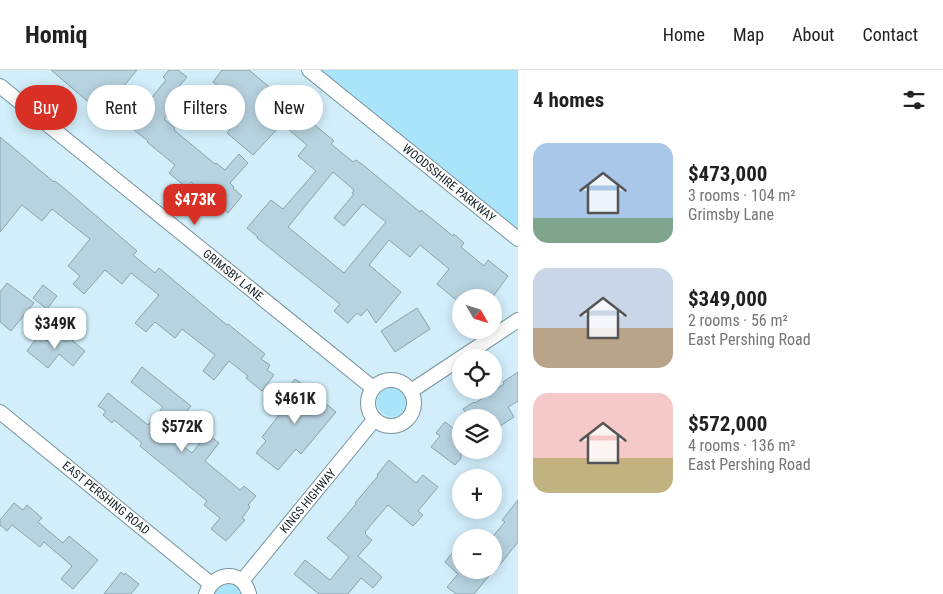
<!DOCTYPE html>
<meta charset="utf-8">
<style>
body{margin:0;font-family:"Roboto Condensed",sans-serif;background:#f6f6f6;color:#202124;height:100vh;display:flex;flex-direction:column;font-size:19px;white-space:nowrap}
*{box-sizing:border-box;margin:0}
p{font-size:16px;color:#757577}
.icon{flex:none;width:28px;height:28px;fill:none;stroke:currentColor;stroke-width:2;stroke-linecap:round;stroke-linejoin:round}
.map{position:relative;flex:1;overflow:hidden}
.panel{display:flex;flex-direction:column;background:#fff;width:425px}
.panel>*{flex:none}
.banner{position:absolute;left:15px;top:15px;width:428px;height:45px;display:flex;gap:10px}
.needle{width:32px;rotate:129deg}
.buttons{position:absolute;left:452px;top:219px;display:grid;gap:10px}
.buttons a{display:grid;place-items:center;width:50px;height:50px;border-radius:50%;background:#fff;box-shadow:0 2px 12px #0003;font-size:25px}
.price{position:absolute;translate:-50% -42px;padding:0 11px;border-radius:10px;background:#fff;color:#222;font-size:16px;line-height:32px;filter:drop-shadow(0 1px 2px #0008)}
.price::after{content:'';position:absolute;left:50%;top:30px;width:15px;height:11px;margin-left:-8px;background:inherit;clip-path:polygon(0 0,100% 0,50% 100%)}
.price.on{background:#d93025;color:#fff}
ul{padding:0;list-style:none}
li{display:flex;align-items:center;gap:15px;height:125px;padding:0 15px}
li span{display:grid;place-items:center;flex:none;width:140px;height:100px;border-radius:15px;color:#555}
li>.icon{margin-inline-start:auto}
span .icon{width:60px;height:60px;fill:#fffc;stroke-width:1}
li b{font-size:21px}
h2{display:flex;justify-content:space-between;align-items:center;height:60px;padding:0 15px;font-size:21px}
.tag{padding:0 18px;border-radius:22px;background:#fff;box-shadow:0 2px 12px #0003;font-size:18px;line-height:45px}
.tag.on{background:#d93025;color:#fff}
header{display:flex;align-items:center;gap:30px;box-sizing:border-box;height:70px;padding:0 25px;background:#fff;border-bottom:1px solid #e0e0e0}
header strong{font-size:24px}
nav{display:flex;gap:28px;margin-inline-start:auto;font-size:18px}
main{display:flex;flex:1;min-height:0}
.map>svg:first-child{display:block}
.green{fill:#a9e4fa}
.building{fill:#b7d3df;stroke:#88a3ae;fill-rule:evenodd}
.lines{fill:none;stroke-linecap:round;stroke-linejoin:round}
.street-casing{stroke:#77929d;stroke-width:16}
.street{stroke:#fff;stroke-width:14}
.labels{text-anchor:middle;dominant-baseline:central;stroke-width:4;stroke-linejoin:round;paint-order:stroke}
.street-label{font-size:12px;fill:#141f23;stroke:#fff}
</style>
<header>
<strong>Homiq</strong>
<nav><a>Home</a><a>Map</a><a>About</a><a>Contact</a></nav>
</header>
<main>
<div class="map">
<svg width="518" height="524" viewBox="0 0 518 524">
<rect width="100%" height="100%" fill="#d1eefa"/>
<!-- green -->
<g class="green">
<path d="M 309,0 L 518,0 L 518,169 Z"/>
<circle cx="392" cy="332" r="15"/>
<path d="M 229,511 L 238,515 L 243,524 L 213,524 L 216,517 Z"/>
</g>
<!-- building -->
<g class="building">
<path d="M 51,0 L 137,0 L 118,23 L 141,41 L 166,10 L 163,7 L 169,0 L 178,0 L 187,7 L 171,26 L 178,32 L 164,49 L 175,58 L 174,60 L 215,94 L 216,93 L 225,100 L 239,84 L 248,93 L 230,113 L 234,117 L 233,118 L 242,126 L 228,143 L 191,112 L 187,118 L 169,103 L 175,95 L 147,72 L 148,71 L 99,33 L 97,36 L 93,33 L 92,35 Z"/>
<path d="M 222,0 L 249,0 L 334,71 L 331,74 L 353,92 L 356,90 L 363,95 L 420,142 L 421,140 L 453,166 L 454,164 L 464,173 L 461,177 L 484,196 L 488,190 L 508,206 L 492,228 L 461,228 L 461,234 L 437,214 L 449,199 L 420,175 L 410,187 L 389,170 L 369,195 L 401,222 L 376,253 L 367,239 L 361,246 L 357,243 L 348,253 L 334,241 L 340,234 L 257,168 L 258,167 L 247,158 L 271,130 L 283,139 L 316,101 L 298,86 L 307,75 L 282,54 L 253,85 L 227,63 L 232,57 L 205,34 L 219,17 L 213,12 ZM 333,102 L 354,120 L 352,123 L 354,124 L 334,148 L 344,156 L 363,134 L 386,152 L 344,203 L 288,157 Z"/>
<path d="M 0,67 L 54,112 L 55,111 L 65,119 L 137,181 L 133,185 L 155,203 L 159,198 L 216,246 L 227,255 L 228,254 L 265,284 L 261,289 L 270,295 L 267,300 L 274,305 L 262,321 L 246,308 L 248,306 L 229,291 L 214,310 L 203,301 L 215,285 L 182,259 L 175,268 L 155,252 L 146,262 L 135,253 L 159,225 L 131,203 L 122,214 L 105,200 L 84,224 L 73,214 L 80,206 L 68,196 L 90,169 L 52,139 L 42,151 L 22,135 L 0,162 Z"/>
<path d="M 7,213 L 34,233 L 11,261 L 0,252 L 0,222 Z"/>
<path d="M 43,215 L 57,226 L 47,239 L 33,228 Z"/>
<path d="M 417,238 L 430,259 L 395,282 L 381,261 Z"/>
<path d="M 54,263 L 66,272 L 69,268 L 85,281 L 73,296 L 59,284 L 48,298 L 27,281 L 39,265 L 47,271 Z"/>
<path d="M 142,297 L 191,336 L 168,365 L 192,383 L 207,364 L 219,373 L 205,391 L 240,420 L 244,416 L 256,426 L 248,435 L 250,437 L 242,448 L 245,450 L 226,471 L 211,459 L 220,448 L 204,435 L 207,431 L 140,376 L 142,373 L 114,350 L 112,353 L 103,345 L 106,341 L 98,336 L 108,323 L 148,355 L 163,337 L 131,312 Z"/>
<path d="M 518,302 L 518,331 L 508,337 L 514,347 L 494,360 L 494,348 L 469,348 L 463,339 L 474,332 L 475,333 L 504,314 L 503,312 Z"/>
<path d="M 295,309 L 320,326 L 319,328 L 336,342 L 301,384 L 296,379 L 278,400 L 256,383 L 266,371 L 262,367 L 283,340 L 281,338 L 290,327 L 284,323 Z"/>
<path d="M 445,352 L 461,364 L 461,388 L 455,395 L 431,377 L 440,366 L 436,363 Z"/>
<path d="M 389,390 L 416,413 L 423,405 L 438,417 L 418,441 L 423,445 L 413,456 L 388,435 L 365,462 L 366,463 L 365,464 L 372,470 L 358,486 L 382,507 L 373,518 L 361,508 L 348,524 L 319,524 L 294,504 L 305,490 L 330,510 L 349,487 L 327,468 L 356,434 L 355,433 L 378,406 L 377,405 Z"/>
<path d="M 518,430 L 518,472 L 494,502 L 494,465 L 505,452 L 502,450 Z"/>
<path d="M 14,433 L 23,440 L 27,435 L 42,448 L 38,452 L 63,473 L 69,466 L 98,490 L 73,519 L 61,509 L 72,496 L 44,472 L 40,477 L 12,455 L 7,461 L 0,455 L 0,450 Z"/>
<path d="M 461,472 L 461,500 L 494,500 L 474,524 L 456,524 L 447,517 L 458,504 L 445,492 Z"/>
<path d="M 121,502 L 124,505 L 125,503 L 139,514 L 131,524 L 104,524 Z"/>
</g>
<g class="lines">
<defs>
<g id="street">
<path d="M 309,0 L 518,169"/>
<path d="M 0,16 L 373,318"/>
<circle cx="391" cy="333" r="23"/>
<path d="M 411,321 L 518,250"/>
<path d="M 0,342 L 211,514"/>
<path d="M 242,511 L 374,350"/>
<path d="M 206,524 C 214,501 243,499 249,524"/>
</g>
</defs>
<!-- street casing -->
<use href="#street" class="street-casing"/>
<!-- street -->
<use href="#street" class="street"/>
</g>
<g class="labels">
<!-- street labels -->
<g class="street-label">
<text transform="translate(449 113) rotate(39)">WOODSSHIRE PARKWAY</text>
<text transform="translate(233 205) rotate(39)">GRIMSBY LANE</text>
<text transform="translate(106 428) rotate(39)">EAST PERSHING ROAD</text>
<text transform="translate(308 431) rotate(-50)">KINGS HIGHWAY</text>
</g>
</g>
</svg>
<div class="buttons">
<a><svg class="needle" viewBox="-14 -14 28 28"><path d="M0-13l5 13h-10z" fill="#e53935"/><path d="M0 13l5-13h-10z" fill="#757577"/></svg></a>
<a><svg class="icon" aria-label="locate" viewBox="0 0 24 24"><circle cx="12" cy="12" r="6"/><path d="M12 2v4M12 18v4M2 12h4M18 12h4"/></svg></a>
<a><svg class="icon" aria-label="layers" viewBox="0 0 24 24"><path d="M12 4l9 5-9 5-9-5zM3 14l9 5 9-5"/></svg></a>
<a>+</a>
<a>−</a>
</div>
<b class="price on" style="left:195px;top:156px">$473K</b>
<b class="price" style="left:55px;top:280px">$349K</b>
<b class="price" style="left:295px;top:355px">$461K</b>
<b class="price" style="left:182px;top:383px">$572K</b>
<div class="banner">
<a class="tag on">Buy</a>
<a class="tag">Rent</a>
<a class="tag">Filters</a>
<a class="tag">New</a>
</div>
</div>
<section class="panel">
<h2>4 homes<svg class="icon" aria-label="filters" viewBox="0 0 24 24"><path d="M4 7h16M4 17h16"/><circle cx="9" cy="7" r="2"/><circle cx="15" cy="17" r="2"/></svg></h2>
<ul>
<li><span style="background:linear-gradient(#a9c7e8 75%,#7fa58c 0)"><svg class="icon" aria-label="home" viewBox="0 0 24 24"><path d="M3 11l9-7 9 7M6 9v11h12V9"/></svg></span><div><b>$473,000</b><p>3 rooms · 104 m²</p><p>Grimsby Lane</p></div></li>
<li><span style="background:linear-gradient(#c9d6e8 60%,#b9a48a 0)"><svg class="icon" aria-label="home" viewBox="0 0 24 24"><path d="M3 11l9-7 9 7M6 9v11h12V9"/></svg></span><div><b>$349,000</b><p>2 rooms · 56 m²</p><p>East Pershing Road</p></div></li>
<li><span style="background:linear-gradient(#f6c9c9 65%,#c2b280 0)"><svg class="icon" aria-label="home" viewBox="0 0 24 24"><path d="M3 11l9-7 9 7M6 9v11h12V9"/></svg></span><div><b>$572,000</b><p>4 rooms · 136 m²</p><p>East Pershing Road</p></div></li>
</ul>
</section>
</main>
